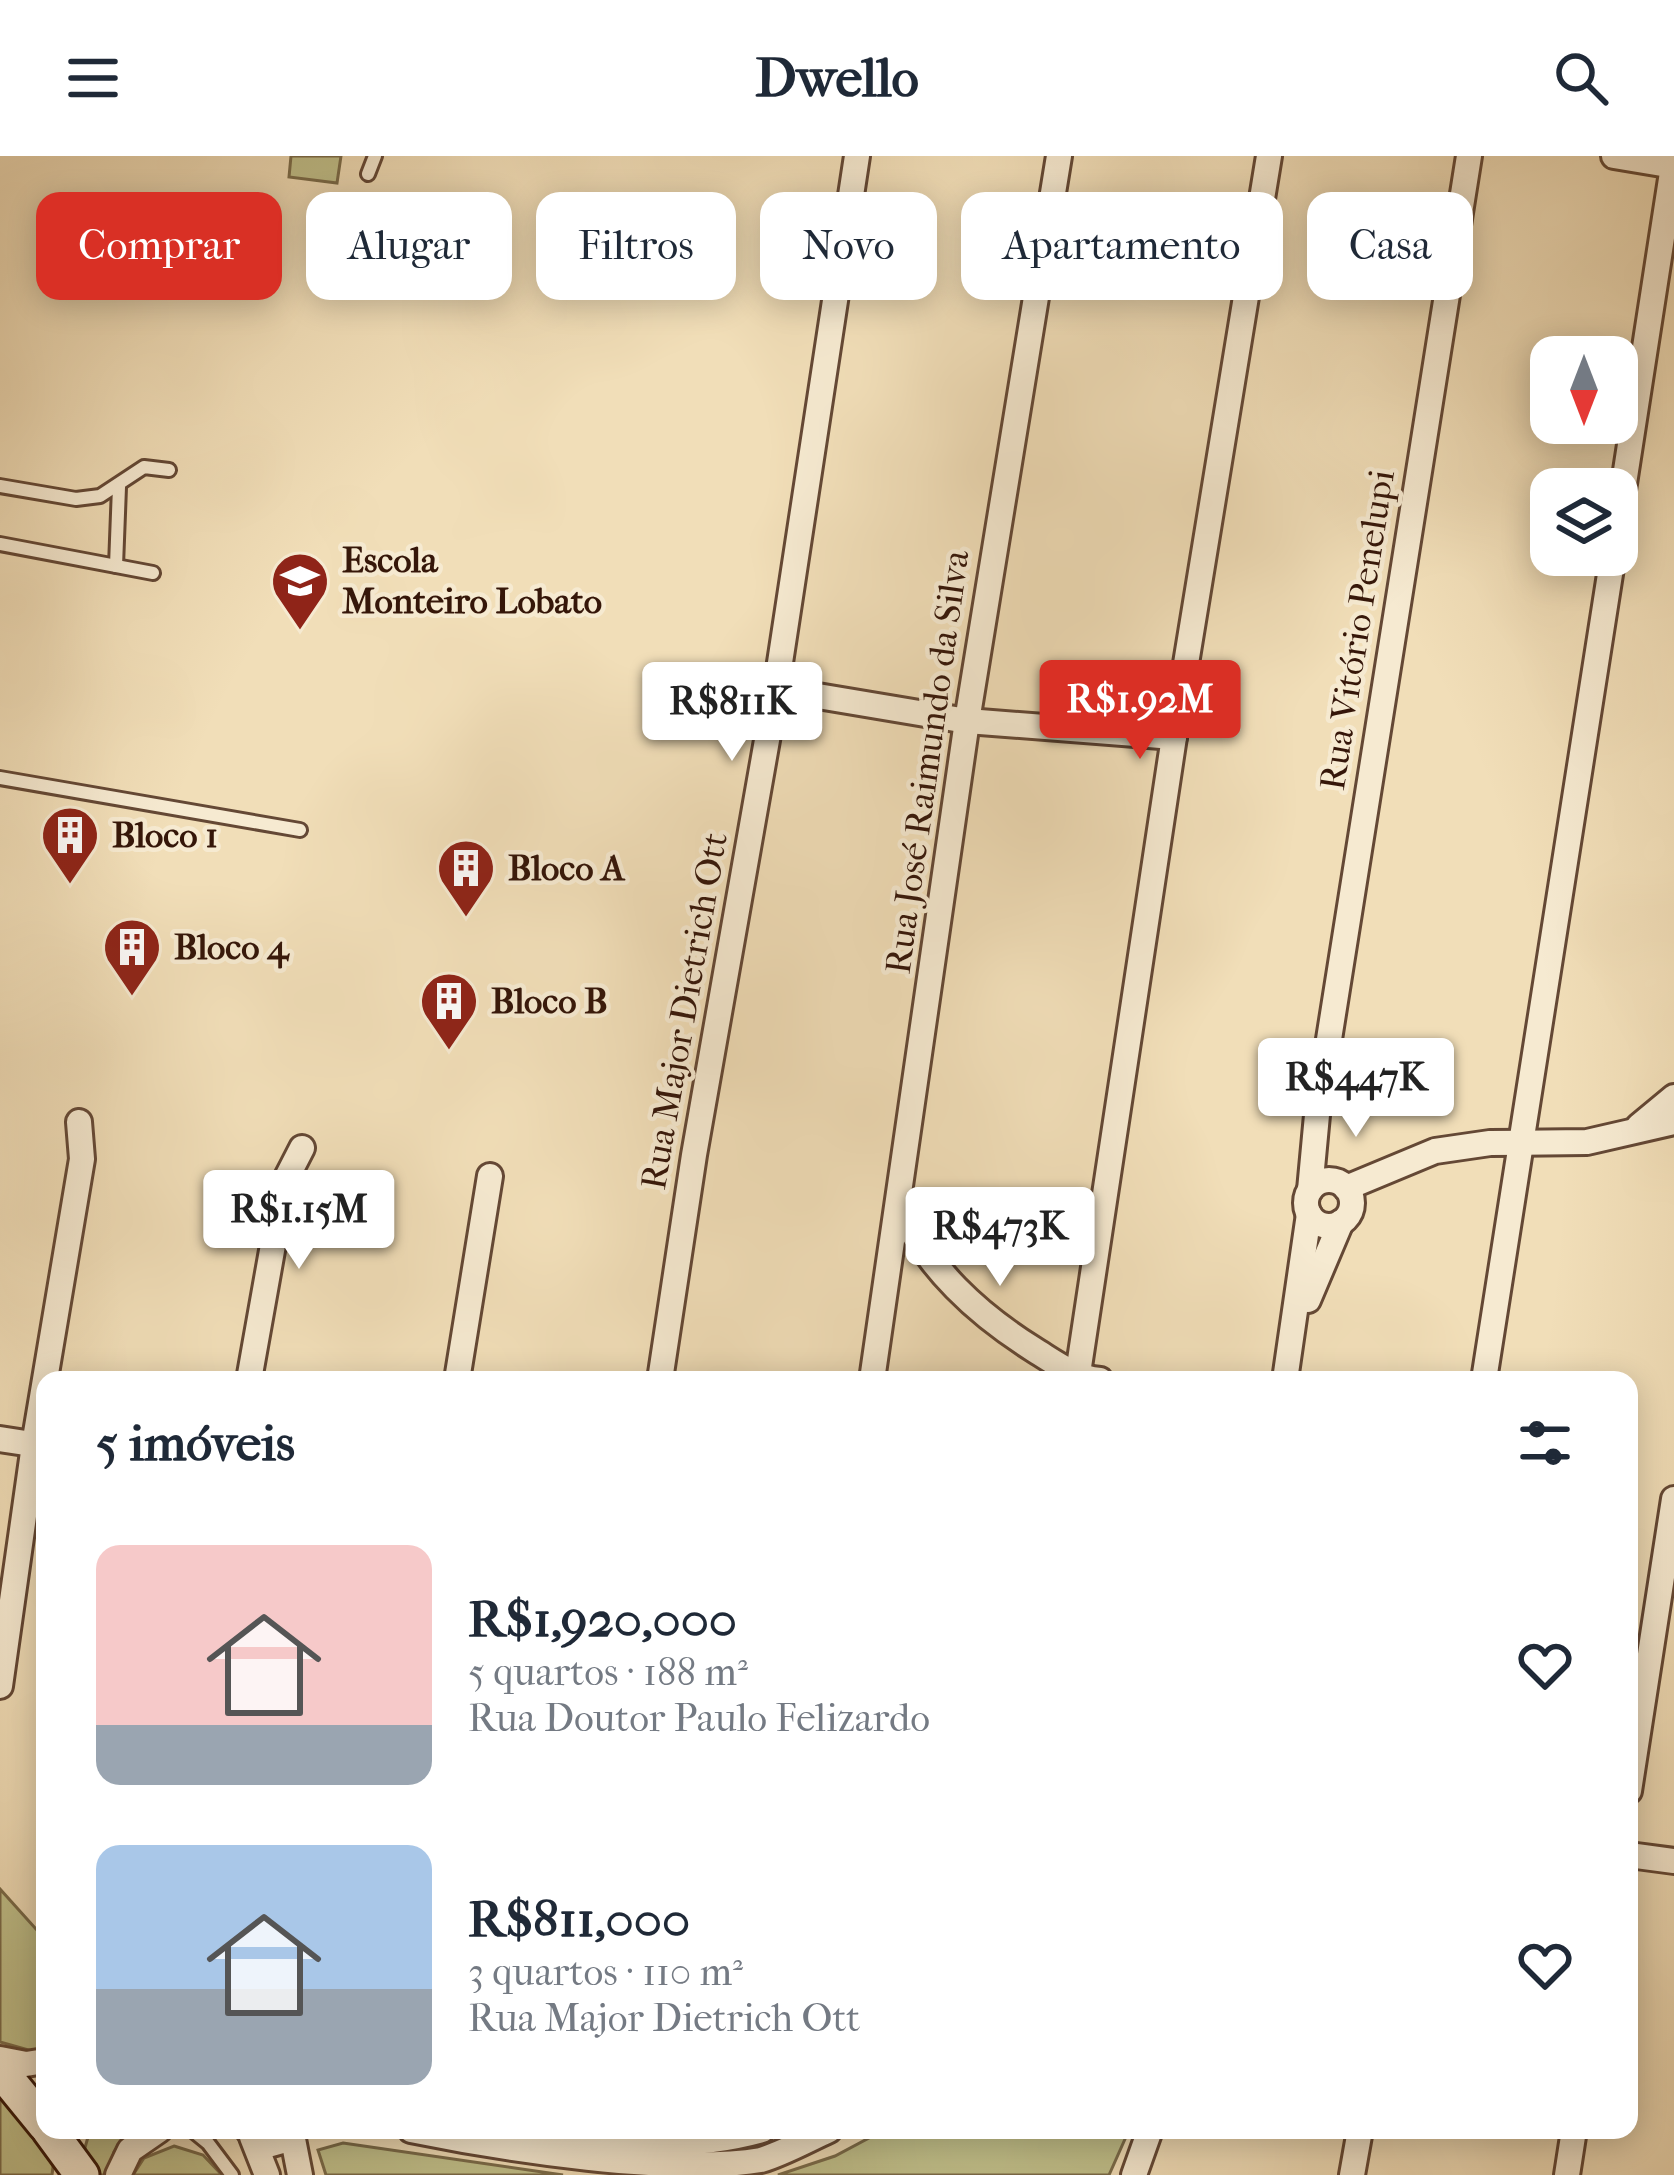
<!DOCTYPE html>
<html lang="pt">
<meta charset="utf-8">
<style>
body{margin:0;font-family:"IM FELL French Canon",serif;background:#f6f6f7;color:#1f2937;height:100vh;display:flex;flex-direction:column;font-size:45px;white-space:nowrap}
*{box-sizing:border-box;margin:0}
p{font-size:39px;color:#747a83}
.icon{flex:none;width:66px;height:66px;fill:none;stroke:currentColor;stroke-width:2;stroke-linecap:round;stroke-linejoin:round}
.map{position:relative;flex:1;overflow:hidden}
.side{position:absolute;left:36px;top:1215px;width:1602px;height:768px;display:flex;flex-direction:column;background:#fff;border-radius:24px;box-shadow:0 6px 30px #0003}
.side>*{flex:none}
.hud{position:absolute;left:36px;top:36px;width:1602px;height:108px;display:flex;gap:24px}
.needle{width:78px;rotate:180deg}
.tools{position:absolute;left:1530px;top:180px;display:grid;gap:24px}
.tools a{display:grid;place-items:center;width:108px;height:108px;border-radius:24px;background:#fff;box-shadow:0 6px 30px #0003;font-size:60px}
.price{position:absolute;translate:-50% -102px;padding:0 27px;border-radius:12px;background:#fff;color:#222;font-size:39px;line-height:78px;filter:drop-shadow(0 3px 6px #0008)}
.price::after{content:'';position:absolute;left:50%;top:72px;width:36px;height:27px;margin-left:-18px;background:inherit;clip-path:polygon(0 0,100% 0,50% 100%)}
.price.active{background:#d93025;color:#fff}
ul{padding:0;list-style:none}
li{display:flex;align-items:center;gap:36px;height:300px;padding:0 60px}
li span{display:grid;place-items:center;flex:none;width:336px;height:240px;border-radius:24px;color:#555}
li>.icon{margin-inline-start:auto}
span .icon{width:144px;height:144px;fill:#fffc;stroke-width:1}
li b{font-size:51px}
h2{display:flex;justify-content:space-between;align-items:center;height:144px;padding:0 60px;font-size:51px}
.chip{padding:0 42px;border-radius:24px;background:#fff;box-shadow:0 6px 30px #0003;font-size:42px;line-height:108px}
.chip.active{background:#d93025;color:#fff}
header{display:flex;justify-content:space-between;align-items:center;height:156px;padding:0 60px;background:#fff;font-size:54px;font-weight:700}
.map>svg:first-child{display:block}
.green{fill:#c0c08b;stroke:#7a6b4a;stroke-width:3}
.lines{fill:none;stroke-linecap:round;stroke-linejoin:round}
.lane-casing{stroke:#644835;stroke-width:18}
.street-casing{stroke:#644835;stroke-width:30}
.secondary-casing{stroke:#351609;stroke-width:39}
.lane{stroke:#f6ead1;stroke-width:12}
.street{stroke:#f6ead1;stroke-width:24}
.secondary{stroke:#f6ead1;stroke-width:33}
.labels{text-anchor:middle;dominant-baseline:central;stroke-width:9;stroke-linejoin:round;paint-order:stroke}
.poi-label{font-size:36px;font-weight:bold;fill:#351609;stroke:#f6ead1;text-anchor:start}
.street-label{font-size:36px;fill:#351609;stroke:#f6ead1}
</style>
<header><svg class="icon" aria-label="menu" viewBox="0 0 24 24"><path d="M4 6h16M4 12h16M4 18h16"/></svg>Dwello<svg class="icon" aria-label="search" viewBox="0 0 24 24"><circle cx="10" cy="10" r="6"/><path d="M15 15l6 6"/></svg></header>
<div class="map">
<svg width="1674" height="2019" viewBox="0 0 1674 2019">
<rect width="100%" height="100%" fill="#f1deb8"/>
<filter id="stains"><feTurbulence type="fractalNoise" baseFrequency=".00167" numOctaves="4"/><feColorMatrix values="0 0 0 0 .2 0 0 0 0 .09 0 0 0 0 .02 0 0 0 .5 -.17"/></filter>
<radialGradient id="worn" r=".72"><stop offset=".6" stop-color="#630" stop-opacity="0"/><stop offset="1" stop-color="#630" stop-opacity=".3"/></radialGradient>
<!-- green -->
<g class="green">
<path d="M 291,0 L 341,0 L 337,27 L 289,21 Z"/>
<path d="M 0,1733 L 45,1783 L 45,1892 L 32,1895 L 0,1886 Z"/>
<path d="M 0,1935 L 54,2003 L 52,2019 L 0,2019 Z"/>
<path d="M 90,1974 L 130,1974 L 114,1996 L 109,2019 L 97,2019 L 84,1995 Z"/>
<path d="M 884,1974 L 1129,1974 L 1109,2019 L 778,2019 L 835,2000 Z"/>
<path d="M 343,1987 L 563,2019 L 326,2019 L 318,1994 Z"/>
<path d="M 174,1990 L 203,1999 L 222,2019 L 133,2019 L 144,2002 Z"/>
</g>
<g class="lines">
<defs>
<g id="lane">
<path d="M 368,18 L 375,0"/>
<path d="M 0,330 L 76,343 L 100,340 L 144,311 L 169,314"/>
<path d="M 0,388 L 153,417"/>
<path d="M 116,410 L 119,331"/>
<path d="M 0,622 L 300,674"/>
<path d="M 192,1974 L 208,1987 L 232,2019"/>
</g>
<g id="street">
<path d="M 1614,0 L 1674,10"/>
<path d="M 1617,373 L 1673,10"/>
<path d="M 776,533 L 967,565 L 1174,581"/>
<path d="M 1639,970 L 1674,941"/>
<circle cx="1329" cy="1047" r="23"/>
<path d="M 1346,1032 L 1435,995 L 1490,987 L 1587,986 L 1674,966"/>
<path d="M 1310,1034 L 1317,959 L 1469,0"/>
<path d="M 899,1052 C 929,1113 976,1157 1033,1193 C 1056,1207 1073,1221 1100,1224"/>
<path d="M 1308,1144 L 1341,1066"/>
<path d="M 249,1224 L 284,1027 L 302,992"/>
<path d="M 457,1224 L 490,1020"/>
<path d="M 660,1224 L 694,999 L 776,533 L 857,0"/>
<path d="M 872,1224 L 967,565 L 1059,0"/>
<path d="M 1077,1224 L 1174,581 L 1269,0"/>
<path d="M 1285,1224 L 1309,1058"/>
<path d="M 1484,1224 L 1613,399"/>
<path d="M 0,1283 L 45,1290"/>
<path d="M 0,1530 L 34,1289 L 82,1003 L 79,966"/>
<path d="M 1629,1635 L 1674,1343"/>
<path d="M 1629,1699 L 1674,1705"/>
<path d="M 0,1903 L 26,1908 L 45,1905"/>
<path d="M 248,1974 L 268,1989 L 286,1984 L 295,1974"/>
<path d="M 411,1974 C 504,1993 672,2019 761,2004 C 784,1997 807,1984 829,1974"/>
<path d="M 522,1974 C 602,1988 683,1996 762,1974"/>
<path d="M 292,1978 L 300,2019"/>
<path d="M 252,1981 L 267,2019"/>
<path d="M 118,2019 L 130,1994 L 159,1974"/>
<path d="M 1134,2019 L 1150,1974"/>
<path d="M 1352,2019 L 1360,1974"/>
<path d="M 1567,2019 L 1574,1974"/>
</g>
<g id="secondary">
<path d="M 0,1914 L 45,1969"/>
<path d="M 49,1974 L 82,2019"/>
</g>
</defs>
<!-- lane casing -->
<use href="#lane" class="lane-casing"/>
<!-- street casing -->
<use href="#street" class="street-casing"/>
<!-- secondary casing -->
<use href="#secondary" class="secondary-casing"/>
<!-- lane -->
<use href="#lane" class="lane"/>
<!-- street -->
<use href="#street" class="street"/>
<!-- secondary -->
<use href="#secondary" class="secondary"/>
</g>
<!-- icons -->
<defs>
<symbol id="school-pin" viewBox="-11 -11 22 30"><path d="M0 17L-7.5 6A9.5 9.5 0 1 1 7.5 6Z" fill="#8f2418" stroke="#f6ead1"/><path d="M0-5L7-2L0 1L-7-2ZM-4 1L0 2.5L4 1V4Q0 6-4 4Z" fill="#fff"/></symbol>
<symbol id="building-pin" viewBox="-11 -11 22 30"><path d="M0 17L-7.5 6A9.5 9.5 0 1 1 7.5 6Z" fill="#8f2418" stroke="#f6ead1"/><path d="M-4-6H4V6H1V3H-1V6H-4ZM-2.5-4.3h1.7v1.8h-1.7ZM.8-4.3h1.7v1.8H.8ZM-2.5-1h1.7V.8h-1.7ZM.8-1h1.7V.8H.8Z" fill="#fff"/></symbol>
</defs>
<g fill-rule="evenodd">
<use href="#school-pin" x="267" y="392" width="66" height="90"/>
<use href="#building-pin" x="37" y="646" width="66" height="90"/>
<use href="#building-pin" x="433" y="679" width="66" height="90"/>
<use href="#building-pin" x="99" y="758" width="66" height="90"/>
<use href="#building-pin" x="416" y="812" width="66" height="90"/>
</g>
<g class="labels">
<!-- poi labels -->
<g class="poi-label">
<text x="342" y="404">Escola<tspan x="342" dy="41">Monteiro Lobato</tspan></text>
<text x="112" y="679">Bloco 1</text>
<text x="508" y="712">Bloco A</text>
<text x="174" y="791">Bloco 4</text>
<text x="491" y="845">Bloco B</text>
</g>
<!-- street labels -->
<g class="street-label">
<text transform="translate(1357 474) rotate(-81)">Rua Vitório Penelupi</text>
<text transform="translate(927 606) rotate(-82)">Rua José Raimundo da Silva</text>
<text transform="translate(684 855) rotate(-80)">Rua Major Dietrich Ott</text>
</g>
</g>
<rect width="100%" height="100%" filter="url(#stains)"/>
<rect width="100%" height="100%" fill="url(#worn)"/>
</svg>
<div class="tools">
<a><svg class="needle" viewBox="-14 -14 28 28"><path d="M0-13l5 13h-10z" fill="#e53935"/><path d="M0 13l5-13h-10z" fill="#747a83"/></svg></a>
<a><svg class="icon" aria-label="layers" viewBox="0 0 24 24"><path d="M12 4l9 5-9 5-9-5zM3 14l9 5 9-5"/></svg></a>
</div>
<b class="price active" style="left:1140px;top:606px">R$1.92M</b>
<b class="price" style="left:732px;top:608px">R$811K</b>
<b class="price" style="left:1356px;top:984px">R$447K</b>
<b class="price" style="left:299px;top:1116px">R$1.15M</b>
<b class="price" style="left:1000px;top:1133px">R$473K</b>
<div class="hud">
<a class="chip active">Comprar</a>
<a class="chip">Alugar</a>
<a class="chip">Filtros</a>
<a class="chip">Novo</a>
<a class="chip">Apartamento</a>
<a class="chip">Casa</a>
</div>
<section class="side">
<h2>5 imóveis<svg class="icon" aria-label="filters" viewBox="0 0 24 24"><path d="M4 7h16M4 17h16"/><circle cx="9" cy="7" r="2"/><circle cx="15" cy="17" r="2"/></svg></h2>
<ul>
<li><span style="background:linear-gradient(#f6c9c9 75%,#9aa5b1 0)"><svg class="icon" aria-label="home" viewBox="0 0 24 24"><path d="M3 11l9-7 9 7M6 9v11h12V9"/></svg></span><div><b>R$1,920,000</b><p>5 quartos · 188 m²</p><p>Rua Doutor Paulo Felizardo</p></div><svg class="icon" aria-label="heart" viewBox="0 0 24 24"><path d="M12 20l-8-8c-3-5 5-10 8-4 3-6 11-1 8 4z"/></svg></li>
<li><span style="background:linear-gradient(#a9c7e8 60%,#9aa5b1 0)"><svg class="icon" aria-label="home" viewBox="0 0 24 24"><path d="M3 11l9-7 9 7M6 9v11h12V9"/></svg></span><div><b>R$811,000</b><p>3 quartos · 110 m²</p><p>Rua Major Dietrich Ott</p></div><svg class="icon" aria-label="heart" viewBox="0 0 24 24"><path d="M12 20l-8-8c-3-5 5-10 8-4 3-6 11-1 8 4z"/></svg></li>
</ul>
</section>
</div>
